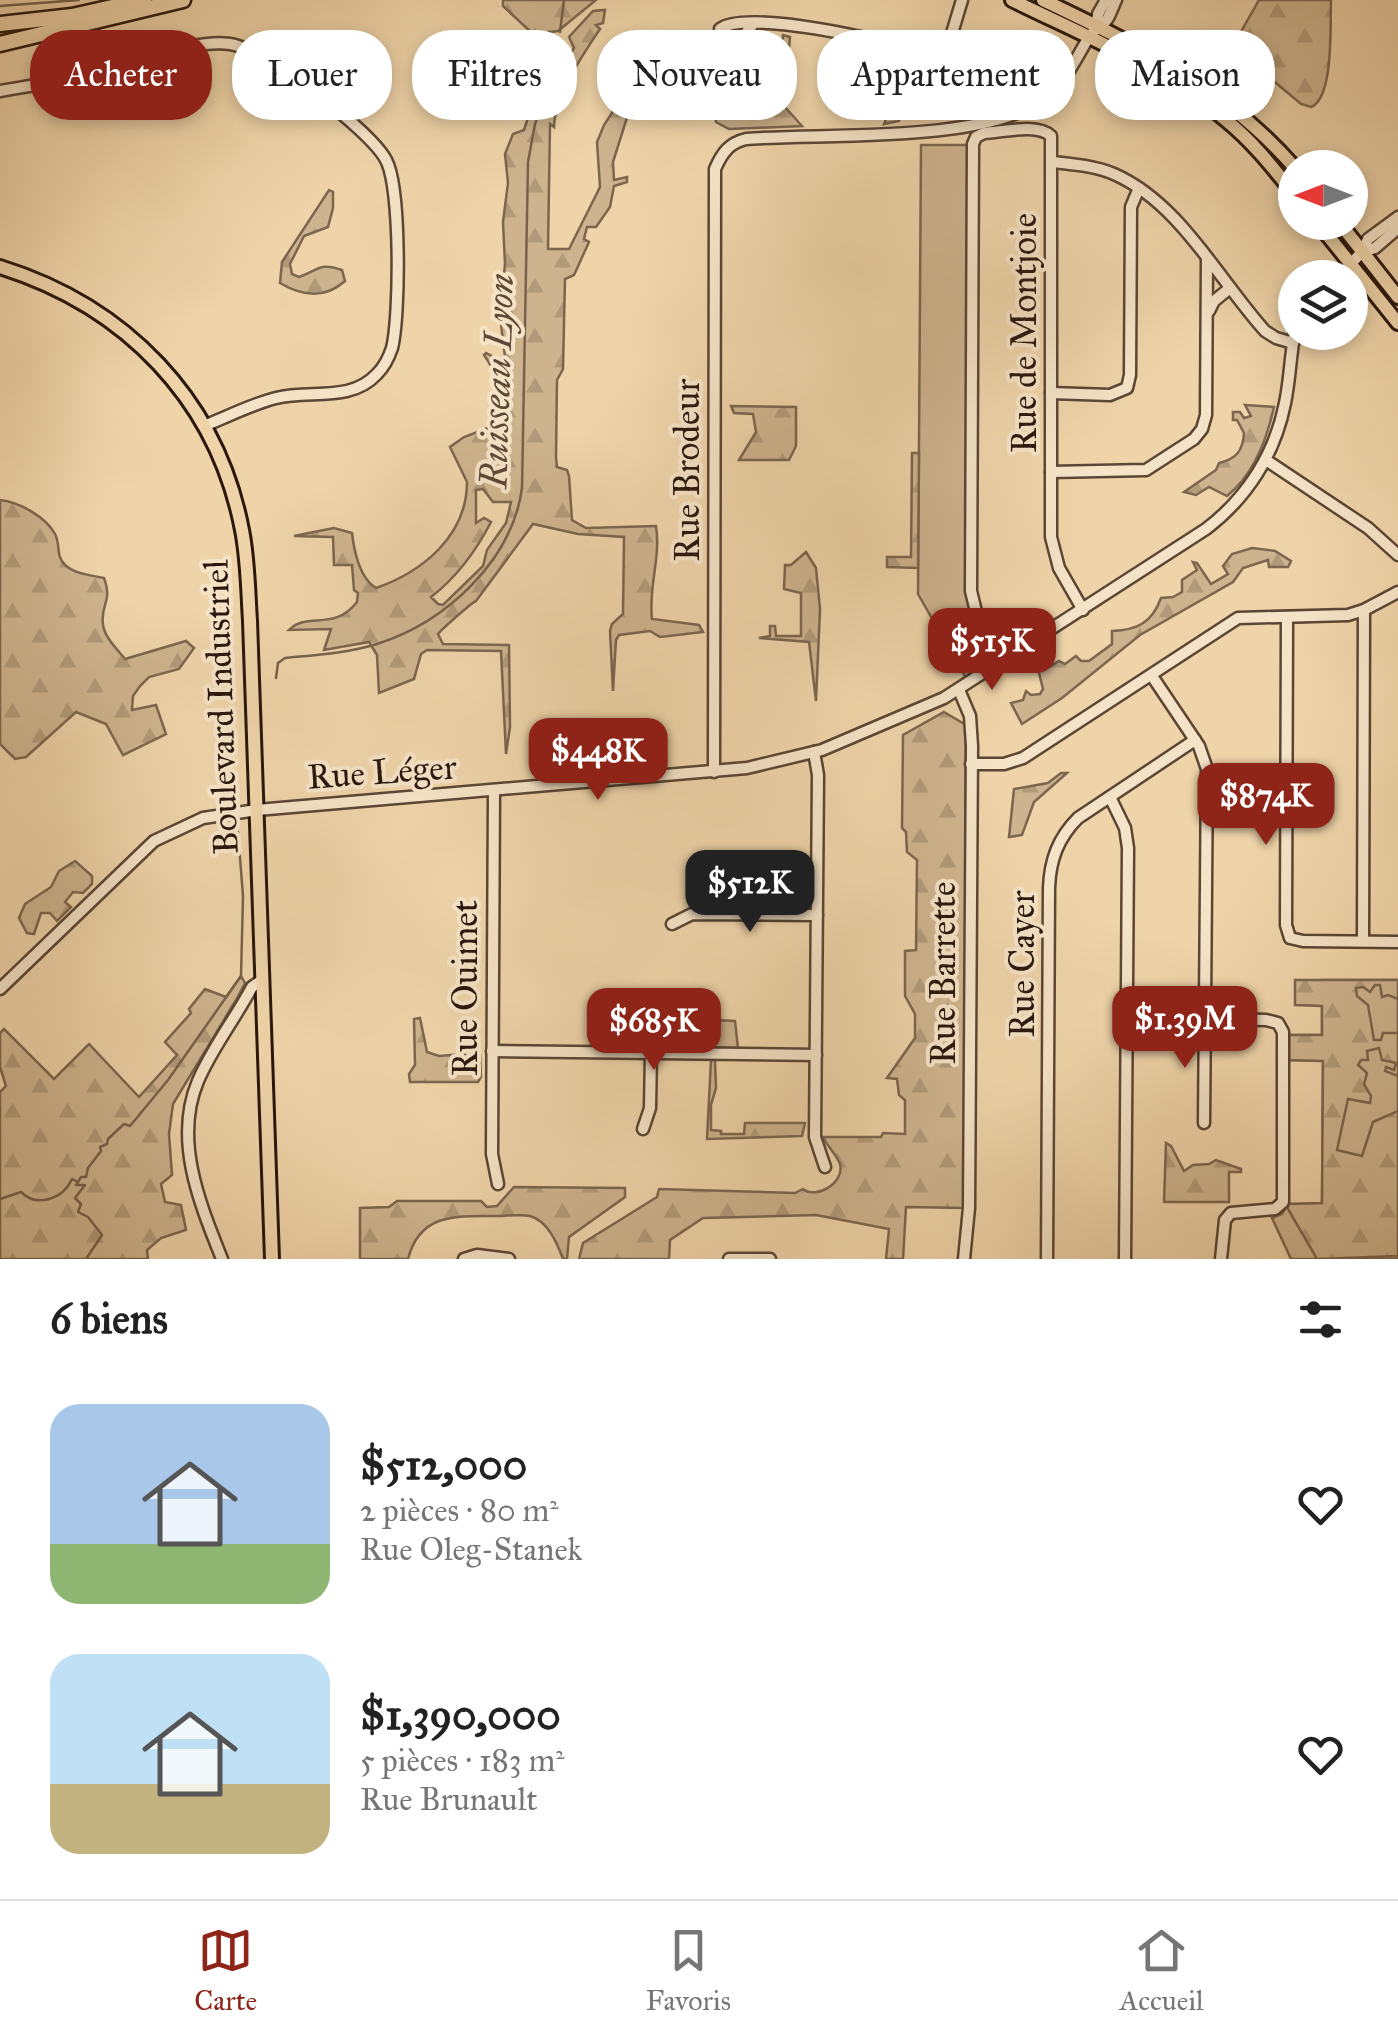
<!DOCTYPE html>
<html lang="fr">
<meta charset="utf-8">
<style>
body{margin:0;font-family:"IM FELL Great Primer",serif;background:#f6f6f6;color:#222;height:100vh;display:flex;flex-direction:column;font-size:38px;white-space:nowrap}
*{box-sizing:border-box;margin:0}
p{font-size:32px;color:#767676}
.icon{flex:none;width:55px;height:55px;fill:none;stroke:currentColor;stroke-width:2;stroke-linecap:round;stroke-linejoin:round}
.map{position:relative;height:1259px;overflow:hidden}
.drawer{display:flex;flex-direction:column;background:#fff;flex:1}
.drawer>*{flex:none}
.top-card{position:absolute;left:30px;top:30px;width:1340px;height:90px;display:flex;gap:20px}
.needle{width:65px;rotate:270deg}
.tools{position:absolute;left:1278px;top:150px;display:grid;gap:20px}
.tools a{display:grid;place-items:center;width:90px;height:90px;border-radius:50%;background:#fff;box-shadow:0 5px 15px #0003;font-size:50px}
.price{position:absolute;translate:-50% -85px;padding:0 22px;border-radius:20px;background:#8f2418;color:#fff;font-size:32px;line-height:65px;filter:drop-shadow(0 2px 5px #0008)}
.price::after{content:'';position:absolute;left:50%;top:60px;width:30px;height:22px;margin-left:-15px;background:inherit;clip-path:polygon(0 0,100% 0,50% 100%)}
.price.current{background:#222;color:#fff}
ul{padding:0;list-style:none}
li{display:flex;align-items:center;gap:30px;height:250px;padding:0 50px}
li span{display:grid;place-items:center;flex:none;width:280px;height:200px;border-radius:30px;color:#555}
li>.icon{margin-inline-start:auto}
span .icon{width:120px;height:120px;fill:#fffc;stroke-width:1}
li b{font-size:42px}
h2{display:flex;justify-content:space-between;align-items:center;height:120px;padding:0 50px;font-size:42px}
.tag{padding:0 35px;border-radius:40px;background:#fff;box-shadow:0 5px 15px #0003;font-size:35px;line-height:90px}
.tag.current{background:#8f2418;color:#fff}
.dock{display:flex;justify-content:space-around;align-items:center;height:140px;border-top:2px solid #e0e0e0;background:#fff;font-size:28px;color:#767676}
.dock a{display:grid;justify-items:center;gap:5px}
.dock .current{color:#8f2418}
.map>svg:first-child{display:block}
.green{fill:#ceb48e;stroke:#7c664e;stroke-width:2.5}
.forest{fill:url(#forest-firs);stroke:#7c664e;stroke-width:2.5;fill-rule:evenodd}
.lines{fill:none;stroke-linecap:round;stroke-linejoin:round}
.stream{stroke:#78624b;stroke-width:2.5}
.minor-casing{stroke:#5b4634;stroke-width:15}
.major-casing{stroke:#2a170d;stroke-width:18}
.highway-casing{stroke:#2a170d;stroke-width:19}
.minor{stroke:#f5e3c7;stroke-width:10}
.major{stroke:#efd4a9;stroke-width:12}
.highway{stroke:#efd4a9;stroke-width:14}
.labels{text-anchor:middle;dominant-baseline:central;stroke-width:8;stroke-linejoin:round;paint-order:stroke}
.street-label{font-size:35px;fill:#2a170d;stroke:#f5e3c7}
.water-label{font-size:38px;font-style:italic;fill:#5e4936;stroke:#f5e3c7}
</style>
<div class="map">
<svg width="1398" height="1259" viewBox="0 0 1398 1259">
<defs>
<pattern id="forest-firs" width="22" height="20" patternUnits="userSpaceOnUse" patternTransform="scale(2.5)"><rect width="22" height="20" fill="#ceb48e"/><path d="M5 1l3.5 6h-7zM16 11l3.5 6h-7z" fill="#b19a79"/></pattern>
</defs>
<rect width="100%" height="100%" fill="#efd4a9"/>
<filter id="stains"><feTurbulence type="fractalNoise" baseFrequency=".002" numOctaves="4"/><feColorMatrix values="0 0 0 0 .2 0 0 0 0 .09 0 0 0 0 .02 0 0 0 .5 -.17"/></filter>
<radialGradient id="worn" r=".72"><stop offset=".6" stop-color="#630" stop-opacity="0"/><stop offset="1" stop-color="#630" stop-opacity=".3"/></radialGradient>
<!-- green -->
<g class="green">
<path d="M 921,145 L 969,145 L 967,587 L 994,658 L 966,678 L 918,594 Z"/>
<path d="M 1322,980 L 1398,980 L 1398,1259 L 1291,1259 L 1272,1218 L 1282,1214 L 1288,1204 L 1322,1204 L 1323,1061 L 1289,1060 L 1289,1035 L 1322,1035 Z"/>
</g>
<!-- forest -->
<g class="forest">
<path d="M 503,0 L 596,0 L 558,31 L 533,34 L 503,6 Z"/>
<path d="M 1259,0 L 1331,0 C 1330,26 1334,98 1311,107 L 1301,104 L 1239,52 L 1238,37 Z"/>
<path d="M 605,10 L 603,23 L 596,25 L 600,29 C 582,56 555,95 554,127 L 550,124 L 548,249 L 569,249 L 600,187 L 597,142 L 604,125 L 636,76 L 641,74 L 651,83 L 695,60 L 695,48 L 712,48 L 720,56 L 738,58 L 740,112 L 764,112 L 768,105 L 776,104 L 783,35 L 790,37 L 784,106 L 802,126 L 729,129 L 716,122 L 711,87 L 693,80 L 675,104 L 630,108 L 613,162 L 614,180 L 627,177 L 627,182 L 614,186 L 610,207 L 596,227 L 587,227 L 584,239 L 589,242 L 574,275 L 565,279 L 563,369 L 557,380 L 556,457 L 557,467 L 567,470 L 569,476 L 572,520 L 586,528 L 656,526 C 661,558 648,588 652,619 L 699,625 L 703,632 L 660,637 L 650,631 L 619,635 L 616,640 L 613,691 L 610,631 L 612,624 L 623,614 L 624,537 L 578,534 L 533,524 L 476,601 C 471,603 441,630 438,634 L 443,644 L 509,645 L 510,727 L 506,754 L 501,651 L 427,650 L 421,654 L 414,679 L 379,693 L 377,655 L 369,642 L 324,650 L 331,629 L 289,630 C 308,611 334,632 357,602 L 358,593 L 354,590 L 352,565 L 334,565 L 333,537 L 294,536 L 334,528 L 352,533 C 354,551 360,579 376,588 C 422,572 467,536 467,482 L 450,447 L 464,437 L 488,428 C 500,396 505,385 484,355 L 486,353 L 500,360 L 505,357 L 500,316 L 505,264 L 503,222 L 508,183 L 505,154 L 513,134 L 524,130 L 541,78 L 549,67 L 563,67 L 574,48 L 569,37 L 593,11 ZM 483,489 L 493,502 L 511,502 L 506,523 L 487,550 L 483,566 L 443,605 L 438,604 L 431,597 C 457,577 476,551 491,522 L 484,518 L 476,523 L 476,490 Z"/>
<path d="M 874,60 C 902,63 908,99 899,121 L 884,124 C 890,111 893,95 881,85 L 865,85 L 865,64 Z"/>
<path d="M 329,190 L 333,192 L 333,208 L 328,227 L 304,236 L 290,264 L 292,274 L 299,277 C 319,270 319,262 342,270 L 345,281 C 325,299 302,296 280,283 L 282,262 Z"/>
<path d="M 1245,405 L 1274,407 C 1267,439 1253,475 1227,496 L 1209,487 L 1196,495 L 1184,492 L 1216,470 L 1219,463 C 1236,459 1243,451 1244,433 L 1237,420 L 1233,420 L 1233,412 L 1240,412 L 1244,418 L 1251,416 Z"/>
<path d="M 731,406 L 796,407 L 796,446 L 789,460 L 739,460 L 756,432 L 753,414 L 734,413 Z"/>
<path d="M 912,453 L 919,453 L 918,568 L 887,567 L 887,557 L 911,557 Z"/>
<path d="M 0,500 C 19,502 46,517 55,534 C 61,545 55,555 65,565 C 75,574 90,575 104,578 C 113,603 100,603 103,625 C 105,638 117,649 125,659 L 186,641 L 194,648 L 179,669 L 149,677 L 140,686 L 133,696 L 132,710 L 156,705 L 166,734 L 123,755 L 106,724 L 76,712 L 26,757 L 15,759 L 0,744 Z"/>
<path d="M 1252,548 L 1275,551 L 1291,561 L 1288,567 L 1269,567 L 1268,560 L 1243,568 L 1233,582 L 1140,635 L 1062,698 L 1022,724 L 1011,703 L 1023,700 L 1026,691 L 1031,695 L 1040,694 L 1043,689 L 1038,669 L 1041,665 L 1044,670 L 1059,661 L 1065,664 L 1076,656 L 1081,661 L 1089,661 L 1112,644 L 1112,631 C 1137,630 1152,623 1161,598 L 1173,597 L 1182,592 L 1182,580 L 1197,570 L 1193,562 L 1197,563 L 1211,584 L 1228,574 L 1223,566 L 1232,554 Z"/>
<path d="M 806,552 L 816,568 L 820,609 L 816,701 L 809,642 L 759,638 L 770,636 L 770,626 L 775,626 L 776,636 L 801,636 L 801,593 L 784,589 L 785,565 L 791,565 Z"/>
<path d="M 944,712 L 966,725 L 964,1208 L 906,1207 L 903,1259 L 886,1259 L 889,1229 L 816,1215 L 703,1218 L 670,1240 L 669,1259 L 579,1259 L 583,1243 L 657,1197 L 659,1189 L 795,1193 L 803,1189 C 817,1200 845,1182 840,1164 C 837,1155 827,1146 823,1137 L 881,1137 L 883,1133 L 905,1134 L 905,1100 L 899,1095 L 897,1079 L 887,1078 L 915,1038 L 915,1014 L 905,996 L 905,951 L 916,950 L 917,860 L 907,852 L 906,832 L 902,828 L 903,735 Z"/>
<path d="M 1061,773 L 1067,773 L 1034,802 L 1022,835 L 1009,837 L 1014,789 L 1048,783 Z"/>
<path d="M 75,861 L 92,876 L 92,884 L 83,893 L 73,892 L 65,902 L 71,907 L 57,921 L 50,913 L 41,913 L 34,934 L 27,933 L 19,918 L 25,904 L 51,887 L 59,871 Z"/>
<path d="M 241,976 L 245,983 L 236,1000 L 173,1104 L 169,1134 L 172,1175 L 161,1184 L 165,1202 L 181,1205 L 186,1230 L 161,1238 L 147,1250 L 148,1259 L 0,1259 L 0,1092 L 6,1086 L 0,1067 L 0,1033 L 4,1029 L 54,1079 L 89,1044 L 139,1097 L 177,1055 L 165,1042 L 191,1013 L 189,1009 L 205,989 L 226,997 Z"/>
<path d="M 1295,980 L 1398,980 L 1398,999 L 1388,995 L 1382,997 L 1380,985 L 1375,985 L 1370,992 L 1363,987 L 1356,988 L 1357,996 L 1368,1005 L 1374,1040 L 1381,1040 L 1383,1033 L 1398,1033 L 1398,1076 L 1385,1071 L 1386,1067 L 1394,1070 L 1396,1063 L 1382,1060 L 1379,1048 L 1367,1051 L 1368,1060 L 1361,1060 L 1358,1065 L 1367,1073 L 1364,1084 L 1371,1096 L 1370,1103 L 1348,1099 L 1337,1150 L 1362,1156 L 1373,1122 L 1398,1111 L 1398,1256 L 1317,1259 L 1288,1209 L 1288,1204 L 1322,1203 L 1323,1061 L 1289,1060 L 1289,1035 L 1322,1035 L 1322,1006 L 1295,1005 Z"/>
<path d="M 420,1018 L 427,1052 L 439,1056 L 464,1054 L 472,1060 L 476,1054 L 480,1055 L 481,1077 L 478,1082 L 410,1082 L 409,1074 L 415,1065 L 414,1019 Z"/>
<path d="M 714,1020 L 735,1021 L 738,1048 L 684,1047 L 691,1031 L 706,1033 Z"/>
<path d="M 711,1060 L 715,1060 L 716,1088 L 711,1105 L 711,1130 L 721,1131 L 721,1134 L 744,1134 L 745,1123 L 805,1123 L 802,1136 L 707,1139 Z"/>
<path d="M 1166,1143 L 1171,1146 L 1184,1171 L 1193,1165 L 1209,1164 L 1216,1160 L 1241,1169 L 1241,1172 L 1229,1172 L 1229,1202 L 1164,1202 Z"/>
<path d="M 514,1187 L 625,1188 L 625,1197 L 569,1237 L 567,1259 L 563,1259 C 557,1243 548,1221 530,1216 C 521,1214 507,1216 498,1216 C 458,1216 420,1212 408,1259 L 360,1259 L 360,1208 L 389,1207 L 397,1201 L 481,1201 L 487,1207 L 497,1206 Z"/>
</g>
<g class="lines">
<!-- stream -->
<g class="stream">
<path d="M 0,6 L 79,0"/>
<path d="M 560,32 L 564,0"/>
<path d="M 276,678 L 278,663 L 285,658 C 316,655 348,653 377,644 C 446,622 512,561 522,488 L 528,162 L 535,124 L 557,62"/>
<path d="M 78,1182 L 76,1185 L 85,1185 L 75,1198 L 81,1204 L 78,1212 L 88,1217 L 102,1235 L 86,1259"/>
<path d="M 0,1199 L 21,1192 C 37,1208 63,1199 72,1179 L 78,1182 L 81,1177 L 86,1177 L 88,1168 L 101,1151 L 100,1147 L 107,1144 L 108,1139 L 124,1124 L 130,1126 L 168,1080 L 241,976 L 243,896 L 238,832"/>
</g>
<defs>
<g id="minor">
<path d="M 753,24 L 737,45 L 728,47 L 720,42 L 720,29 C 751,5 948,54 986,73 L 996,82 L 1013,114"/>
<path d="M 1097,26 L 1098,14 L 1106,0"/>
<path d="M 944,60 L 962,0"/>
<path d="M 0,91 C 40,84 80,78 119,69 C 154,60 194,39 230,44 C 262,48 371,130 386,160 C 401,187 400,316 392,348 C 389,357 384,367 377,374 C 350,403 310,389 276,398 C 252,404 229,416 206,425"/>
<path d="M 1053,162 C 1073,164 1095,166 1114,174 C 1180,203 1218,279 1265,331 L 1276,338 L 1293,343"/>
<path d="M 1362,252 L 1368,239 L 1398,217"/>
<path d="M 1337,278 L 1362,252 L 1375,248 L 1398,228"/>
<path d="M 1209,311 L 1214,301 L 1230,288"/>
<path d="M 1051,393 L 1110,395 L 1127,388 L 1130,375 L 1131,207 L 1139,188"/>
<path d="M 1266,460 L 1368,528 L 1398,555"/>
<path d="M 1051,472 L 1146,470 L 1194,439 L 1202,429 L 1206,415 L 1207,260"/>
<path d="M 1287,618 L 1286,925 L 1290,938 L 1303,941 L 1398,942"/>
<path d="M 1002,663 L 980,628 L 971,591 L 973,144 L 976,137 L 984,133 C 1003,132 1037,123 1051,136 L 1051,537 L 1059,568 L 1083,610"/>
<path d="M 1152,676 L 1199,746 L 1207,769 L 1204,1123"/>
<path d="M 959,690 L 970,716 L 972,746 L 969,1208 L 964,1259"/>
<path d="M 814,752 L 818,775 L 815,1137 L 825,1167"/>
<path d="M 971,764 L 1004,764 L 1023,758 L 1238,618 L 1348,615 L 1364,610 L 1398,592"/>
<path d="M 714,772 L 715,169 C 722,153 729,143 746,139 C 823,133 975,143 1037,103 C 1065,86 1073,63 1089,37 C 1094,30 1100,27 1106,21 C 1110,16 1113,6 1116,0"/>
<path d="M 494,791 L 492,1154 L 498,1184"/>
<path d="M 1110,797 L 1125,828 L 1128,848 L 1125,1259"/>
<path d="M 672,924 L 692,914 L 817,915"/>
<path d="M 1363,941 L 1364,610"/>
<path d="M 0,989 L 154,841 L 203,818 L 257,810 L 747,768 L 822,750 L 944,698 L 1206,529 C 1247,498 1275,454 1285,403 C 1290,380 1290,356 1295,332"/>
<path d="M 1127,1017 L 1266,1020 L 1278,1023 L 1283,1032 L 1283,1202 L 1275,1209 L 1231,1213 L 1225,1220 L 1221,1259"/>
<path d="M 492,1051 L 816,1055"/>
<path d="M 643,1129 L 650,1108 L 651,1053"/>
<path d="M 222,1259 C 200,1204 173,1140 198,1081 C 212,1048 235,1019 252,987 L 262,980"/>
<path d="M 464,1259 L 477,1255 L 509,1259"/>
<path d="M 729,1259 L 770,1259"/>
<path d="M 1047,1259 L 1049,888 C 1050,860 1058,838 1078,818 L 1195,740"/>
</g>
<g id="major">
<path d="M 1012,0 C 1085,36 1165,68 1227,121 C 1253,142 1274,169 1295,195"/>
<path d="M 1043,0 C 1137,45 1226,88 1295,168"/>
<path d="M 1317,222 L 1398,323"/>
<path d="M 1339,222 L 1398,297"/>
<path d="M 0,267 C 125,306 217,399 242,530 C 248,560 248,591 250,621 L 272,1259"/>
</g>
<g id="highway">
<path d="M 0,24 L 72,16 L 144,0"/>
<path d="M 0,44 L 183,0"/>
</g>
</defs>
<!-- minor casing -->
<use href="#minor" class="minor-casing"/>
<!-- major casing -->
<use href="#major" class="major-casing"/>
<!-- highway casing -->
<use href="#highway" class="highway-casing"/>
<!-- minor -->
<use href="#minor" class="minor"/>
<!-- major -->
<use href="#major" class="major"/>
<!-- highway -->
<use href="#highway" class="highway"/>
</g>
<g class="labels">
<!-- street labels -->
<g class="street-label">
<text transform="translate(1024 333) rotate(-90)">Rue de Montjoie</text>
<text transform="translate(687 470) rotate(-90)">Rue Brodeur</text>
<text transform="translate(221 707) rotate(-92)">Boulevard Industriel</text>
<text transform="translate(382 772) rotate(-4)">Rue Léger</text>
<text transform="translate(1022 964) rotate(-90)">Rue Cayer</text>
<text transform="translate(943 973) rotate(-90)">Rue Barrette</text>
<text transform="translate(465 988) rotate(-90)">Rue Ouimet</text>
</g>
<!-- water labels -->
<g class="water-label">
<text transform="translate(497 381) rotate(-88)">Ruisseau Lyon</text>
</g>
</g>
<rect width="100%" height="100%" filter="url(#stains)"/>
<rect width="100%" height="100%" fill="url(#worn)"/>
</svg>
<div class="tools">
<a><svg class="needle" viewBox="-14 -14 28 28"><path d="M0-13l5 13h-10z" fill="#e53935"/><path d="M0 13l5-13h-10z" fill="#767676"/></svg></a>
<a><svg class="icon" aria-label="layers" viewBox="0 0 24 24"><path d="M12 4l9 5-9 5-9-5zM3 14l9 5 9-5"/></svg></a>
</div>
<b class="price" style="left:992px;top:693px">$515K</b>
<b class="price" style="left:598px;top:803px">$448K</b>
<b class="price" style="left:1266px;top:848px">$874K</b>
<b class="price current" style="left:750px;top:935px">$512K</b>
<b class="price" style="left:1185px;top:1071px">$1.39M</b>
<b class="price" style="left:654px;top:1073px">$685K</b>
<div class="top-card">
<a class="tag current">Acheter</a>
<a class="tag">Louer</a>
<a class="tag">Filtres</a>
<a class="tag">Nouveau</a>
<a class="tag">Appartement</a>
<a class="tag">Maison</a>
</div>
</div>
<section class="drawer">
<h2>6 biens<svg class="icon" aria-label="filters" viewBox="0 0 24 24"><path d="M4 7h16M4 17h16"/><circle cx="9" cy="7" r="2"/><circle cx="15" cy="17" r="2"/></svg></h2>
<ul>
<li><span style="background:linear-gradient(#a9c7e8 70%,#8fb573 0)"><svg class="icon" aria-label="home" viewBox="0 0 24 24"><path d="M3 11l9-7 9 7M6 9v11h12V9"/></svg></span><div><b>$512,000</b><p>2 pièces · 80 m²</p><p>Rue Oleg-Stanek</p></div><svg class="icon" aria-label="heart" viewBox="0 0 24 24"><path d="M12 20l-8-8c-3-5 5-10 8-4 3-6 11-1 8 4z"/></svg></li>
<li><span style="background:linear-gradient(#bfe0f5 65%,#c2b280 0)"><svg class="icon" aria-label="home" viewBox="0 0 24 24"><path d="M3 11l9-7 9 7M6 9v11h12V9"/></svg></span><div><b>$1,390,000</b><p>5 pièces · 183 m²</p><p>Rue Brunault</p></div><svg class="icon" aria-label="heart" viewBox="0 0 24 24"><path d="M12 20l-8-8c-3-5 5-10 8-4 3-6 11-1 8 4z"/></svg></li>
</ul>
</section>
<nav class="dock">
<a class="current"><svg class="icon" aria-label="map" viewBox="0 0 24 24"><path d="M3 6l6-2 6 2 6-2v14l-6 2-6-2-6 2zM9 4v14M15 6v14"/></svg>Carte</a>
<a><svg class="icon" aria-label="saved" viewBox="0 0 24 24"><path d="M7 4h10v16l-5-4-5 4z"/></svg>Favoris</a>
<a><svg class="icon" aria-label="home" viewBox="0 0 24 24"><path d="M3 11l9-7 9 7M6 9v11h12V9"/></svg>Accueil</a>
</nav>
